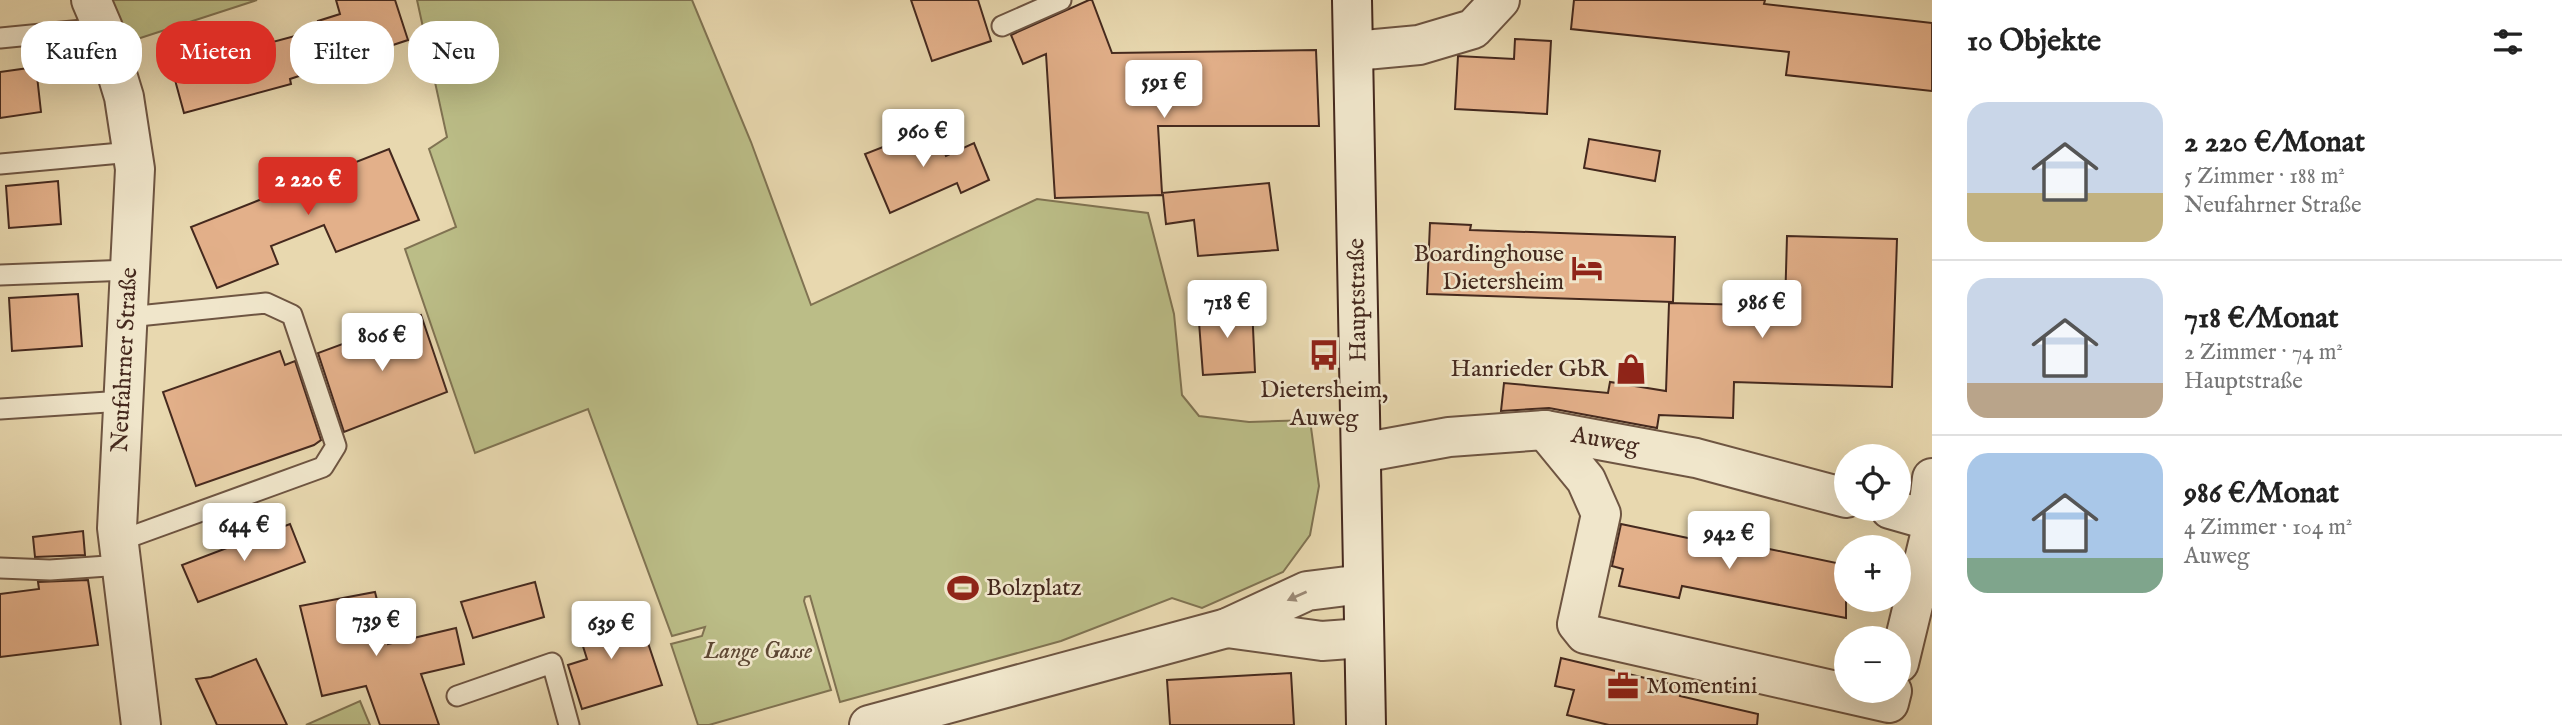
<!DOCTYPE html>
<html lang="de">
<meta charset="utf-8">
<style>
body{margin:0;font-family:"IM FELL English",serif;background:#f2f2f2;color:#222;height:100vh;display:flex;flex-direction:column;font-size:26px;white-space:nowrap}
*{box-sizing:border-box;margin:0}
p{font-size:23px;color:#767676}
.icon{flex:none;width:38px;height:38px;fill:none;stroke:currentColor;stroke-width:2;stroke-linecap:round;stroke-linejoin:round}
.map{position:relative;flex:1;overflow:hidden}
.details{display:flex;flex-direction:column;background:#fff;width:630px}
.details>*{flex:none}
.guide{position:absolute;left:21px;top:21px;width:665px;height:63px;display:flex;gap:14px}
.buttons{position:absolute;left:1834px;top:444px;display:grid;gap:14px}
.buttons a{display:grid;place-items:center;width:77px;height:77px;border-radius:50%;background:#fff;box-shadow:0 7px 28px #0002;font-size:35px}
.price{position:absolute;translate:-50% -60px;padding:0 16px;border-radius:7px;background:#fff;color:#222;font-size:23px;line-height:46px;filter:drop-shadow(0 2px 4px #0008)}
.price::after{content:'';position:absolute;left:50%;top:42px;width:21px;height:16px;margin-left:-10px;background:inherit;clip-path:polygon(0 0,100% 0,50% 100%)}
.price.active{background:#d93025;color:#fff}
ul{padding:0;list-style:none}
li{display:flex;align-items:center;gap:21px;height:175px;padding:0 35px}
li+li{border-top:2px solid #e0e0e0}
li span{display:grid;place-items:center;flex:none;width:196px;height:140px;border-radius:21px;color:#555}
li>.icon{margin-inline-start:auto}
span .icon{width:84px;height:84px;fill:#fffc;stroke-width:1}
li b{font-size:30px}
h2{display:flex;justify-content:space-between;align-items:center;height:84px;padding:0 35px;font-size:30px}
.chip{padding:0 24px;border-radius:28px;background:#fff;box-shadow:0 7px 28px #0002;font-size:24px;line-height:63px}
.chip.active{background:#d93025;color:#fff}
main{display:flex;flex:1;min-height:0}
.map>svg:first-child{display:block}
.green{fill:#bbbd87;stroke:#807352;stroke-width:2}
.building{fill:#e3b08a;stroke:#45291e;stroke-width:2}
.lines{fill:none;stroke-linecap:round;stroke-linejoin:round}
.lane-casing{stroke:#6e5542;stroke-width:23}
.street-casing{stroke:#6e5542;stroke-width:42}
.secondary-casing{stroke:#45291e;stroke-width:42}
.lane{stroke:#f0e6cb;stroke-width:19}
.street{stroke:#f0e6cb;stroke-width:38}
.secondary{stroke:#f0e6cb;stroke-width:38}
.oneway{fill:#9a8874}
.labels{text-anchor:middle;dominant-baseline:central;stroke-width:5;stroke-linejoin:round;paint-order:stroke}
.poi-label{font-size:24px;fill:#45291e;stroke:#f0e6cb;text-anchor:end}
.street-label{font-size:24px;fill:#45291e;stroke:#f0e6cb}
.park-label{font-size:24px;font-style:italic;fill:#5d4733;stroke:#f0e6cb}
</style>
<main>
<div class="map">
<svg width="1932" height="725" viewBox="0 0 1932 725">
<rect width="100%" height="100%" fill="#e8d8af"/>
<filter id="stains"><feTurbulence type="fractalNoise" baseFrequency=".00286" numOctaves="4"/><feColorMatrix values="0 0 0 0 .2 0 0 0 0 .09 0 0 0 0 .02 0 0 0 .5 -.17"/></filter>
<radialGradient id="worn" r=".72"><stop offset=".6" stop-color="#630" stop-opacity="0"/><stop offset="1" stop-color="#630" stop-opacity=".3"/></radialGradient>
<!-- green -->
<g class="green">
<path d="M 107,0 L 257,0 L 125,43 Z"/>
<path d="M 417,0 L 692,0 L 751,142 L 811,305 L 1037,199 L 1148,213 L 1174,314 L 1182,395 L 1199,416 L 1249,422 L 1310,420 L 1319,486 L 1310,535 L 1283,572 L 1202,608 L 1172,598 L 1061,641 L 840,702 L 810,596 L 805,597 L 804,601 L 831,690 L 709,725 L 698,725 L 671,644 L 702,636 L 705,627 L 672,636 L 588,409 L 475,453 L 405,249 L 456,227 L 429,149 L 447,137 Z"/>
<path d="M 360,701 L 370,725 L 306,725 Z"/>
</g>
<!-- building -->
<g class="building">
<path d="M 336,0 L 395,0 L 408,40 L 290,79 L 291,84 L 184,113 L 172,69 L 321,29 L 318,21 L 340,14 Z"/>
<path d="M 911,0 L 978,0 L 991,41 L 932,61 Z"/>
<path d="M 1089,0 L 1092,0 L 1112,53 L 1316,50 L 1319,126 L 1158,126 L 1162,193 L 1269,183 L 1278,250 L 1198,256 L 1194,220 L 1166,224 L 1163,195 L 1055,198 L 1046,54 L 1023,64 L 1011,35 Z"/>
<path d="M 1574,0 L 1765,0 L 1764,4 L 1932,23 L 1932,91 L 1786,75 L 1789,52 L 1571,29 Z"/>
<path d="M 1515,39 L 1551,41 L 1547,114 L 1455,109 L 1458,56 L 1514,59 Z"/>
<path d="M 36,67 L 41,112 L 0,118 L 0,72 Z"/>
<path d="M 934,127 L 946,156 L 974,143 L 989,180 L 961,193 L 957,183 L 890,213 L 865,154 Z"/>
<path d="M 1589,139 L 1660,151 L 1655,181 L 1584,168 Z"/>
<path d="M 389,149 L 419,220 L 336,252 L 324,225 L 271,246 L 278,264 L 217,288 L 191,227 Z"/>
<path d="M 58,181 L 61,224 L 9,228 L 6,186 Z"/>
<path d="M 1430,223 L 1471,225 L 1470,230 L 1675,237 L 1673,302 L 1427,294 Z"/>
<path d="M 1787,236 L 1897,239 L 1892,387 L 1734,382 L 1733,418 L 1659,415 L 1657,428 L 1549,408 L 1501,411 L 1504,383 L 1608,393 L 1610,382 L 1666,391 L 1669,303 L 1785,306 Z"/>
<path d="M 78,294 L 82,346 L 12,351 L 9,298 Z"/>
<path d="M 1252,306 L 1255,372 L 1203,375 L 1198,309 Z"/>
<path d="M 421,315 L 447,392 L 344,432 L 318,353 Z"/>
<path d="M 280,351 L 285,365 L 295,361 L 321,440 L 314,445 L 196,486 L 163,392 Z"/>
<path d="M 290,524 L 305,562 L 198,602 L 182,565 Z"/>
<path d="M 1621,524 L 1707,542 L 1707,539 L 1726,543 L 1726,540 L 1846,565 L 1846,618 L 1682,586 L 1679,598 L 1619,586 L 1623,569 L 1612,566 Z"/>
<path d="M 83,531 L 85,555 L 35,557 L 33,537 Z"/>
<path d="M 88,580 L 98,645 L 0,657 L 0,594 L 39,589 L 38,582 Z"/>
<path d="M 535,582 L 544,617 L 473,638 L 461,602 Z"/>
<path d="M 375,592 L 388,644 L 456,628 L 464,664 L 421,674 L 439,725 L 380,725 L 366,686 L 322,696 L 300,606 Z"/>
<path d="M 618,607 L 630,645 L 647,640 L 662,685 L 582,709 L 568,665 L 587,659 L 575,621 Z"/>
<path d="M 1561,658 L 1683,687 L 1680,696 L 1758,714 L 1757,725 L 1609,725 L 1567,715 L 1574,690 L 1555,686 Z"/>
<path d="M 256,659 L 287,725 L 217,725 L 196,679 L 211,677 Z"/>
<path d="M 1291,673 L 1294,725 L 1170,725 L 1167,680 Z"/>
</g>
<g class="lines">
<defs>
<g id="lane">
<path d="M 1002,26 L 1061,0"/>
<path d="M 0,38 L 103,28"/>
<path d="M 0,164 L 132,152"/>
<path d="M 0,275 L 130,270"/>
<path d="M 0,409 L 123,401"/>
<path d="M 119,541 L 323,467 L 336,446 L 292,315 L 266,303 L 128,317"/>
<path d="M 0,568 L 50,570 L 122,565"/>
<path d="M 457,696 L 552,663 L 569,725"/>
</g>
<g id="street">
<path d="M 91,0 L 103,28 L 124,97 L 135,169 L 117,528 L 141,725"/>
<path d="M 1354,51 L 1419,45 L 1473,29 L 1500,0"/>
<path d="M 1545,430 L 1586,480 L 1601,514 L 1577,624 L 1585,634 L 1889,703 L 1892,691"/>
<path d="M 1361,453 L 1449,437 L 1545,430 L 1696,458 L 1846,498"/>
<path d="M 1890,509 L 1932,521"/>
<path d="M 1927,519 L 1932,478"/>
<path d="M 1227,628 L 1322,641 L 1363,638"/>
<path d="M 1899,663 L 1932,527"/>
<path d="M 869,725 L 1227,628 L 1307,591 L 1363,584"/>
</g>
<path id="secondary" d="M 1352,0 L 1366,725"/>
</defs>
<!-- lane casing -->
<use href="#lane" class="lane-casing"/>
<!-- street casing -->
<use href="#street" class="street-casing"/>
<!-- secondary casing -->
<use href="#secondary" class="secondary-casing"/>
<!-- lane -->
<use href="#lane" class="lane"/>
<!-- street -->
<use href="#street" class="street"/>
<!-- secondary -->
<use href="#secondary" class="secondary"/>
</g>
<!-- one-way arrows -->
<defs><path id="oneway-solid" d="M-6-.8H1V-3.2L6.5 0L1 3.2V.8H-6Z" transform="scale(1.75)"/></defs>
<use class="oneway" href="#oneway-solid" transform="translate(1297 596) rotate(156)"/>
<!-- icons -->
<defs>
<symbol id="hotel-bare" viewBox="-9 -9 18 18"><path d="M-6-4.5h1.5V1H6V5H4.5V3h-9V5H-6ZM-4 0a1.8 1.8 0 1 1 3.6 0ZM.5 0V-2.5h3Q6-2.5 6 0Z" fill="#8f2418" stroke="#f0e6cb" stroke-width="2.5" paint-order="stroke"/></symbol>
<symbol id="bus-bare" viewBox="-9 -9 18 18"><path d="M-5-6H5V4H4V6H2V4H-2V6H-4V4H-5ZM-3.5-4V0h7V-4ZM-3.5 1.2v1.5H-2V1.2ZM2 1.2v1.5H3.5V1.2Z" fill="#8f2418" stroke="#f0e6cb" stroke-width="2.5" paint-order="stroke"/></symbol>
<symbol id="shop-bare" viewBox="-9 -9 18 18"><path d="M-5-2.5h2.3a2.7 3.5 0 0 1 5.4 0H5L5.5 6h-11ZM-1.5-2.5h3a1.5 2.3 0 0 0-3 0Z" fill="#8f2418" stroke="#f0e6cb" stroke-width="2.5" paint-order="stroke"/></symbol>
<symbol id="stadium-bare" viewBox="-9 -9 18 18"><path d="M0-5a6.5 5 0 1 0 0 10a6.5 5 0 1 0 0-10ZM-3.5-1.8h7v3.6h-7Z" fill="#8f2418" stroke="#f0e6cb" stroke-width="2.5" paint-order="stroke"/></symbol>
<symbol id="office-bare" viewBox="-9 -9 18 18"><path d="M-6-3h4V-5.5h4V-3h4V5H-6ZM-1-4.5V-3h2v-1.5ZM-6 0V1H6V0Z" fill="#8f2418" stroke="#f0e6cb" stroke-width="2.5" paint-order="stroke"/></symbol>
</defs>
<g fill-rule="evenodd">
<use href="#hotel-bare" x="1565" y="246" width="44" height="44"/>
<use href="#bus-bare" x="1302" y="333" width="44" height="44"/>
<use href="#shop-bare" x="1609" y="347" width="44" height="44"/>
<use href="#stadium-bare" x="941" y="566" width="44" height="44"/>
<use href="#office-bare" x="1601" y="664" width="44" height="44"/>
</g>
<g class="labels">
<!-- poi labels -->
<g class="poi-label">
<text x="1564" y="254">Boardinghouse<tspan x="1564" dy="28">Dietersheim</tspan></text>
<text x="1608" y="369">Hanrieder GbR</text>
<text x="1324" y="390" text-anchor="middle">Dietersheim,<tspan x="1324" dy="28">Auweg</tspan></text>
<text x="986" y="588" text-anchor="start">Bolzplatz</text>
<text x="1646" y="686" text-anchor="start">Momentini</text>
</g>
<!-- street labels -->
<g class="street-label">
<text transform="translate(1358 300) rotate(-91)">Hauptstraße</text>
<text transform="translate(125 360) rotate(-87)">Neufahrner Straße</text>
<text transform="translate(1605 441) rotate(10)">Auweg</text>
</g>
<!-- park labels -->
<g class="park-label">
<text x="758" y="651">Lange Gasse</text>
</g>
</g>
<rect width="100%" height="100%" filter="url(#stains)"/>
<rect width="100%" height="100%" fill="url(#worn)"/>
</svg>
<div class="buttons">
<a><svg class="icon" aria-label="locate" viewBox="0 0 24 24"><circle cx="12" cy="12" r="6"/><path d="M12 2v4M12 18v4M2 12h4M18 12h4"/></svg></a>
<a>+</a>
<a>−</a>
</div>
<b class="price" style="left:1164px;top:120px">591 €</b>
<b class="price" style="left:923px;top:169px">960 €</b>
<b class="price active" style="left:308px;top:217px">2 220 €</b>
<b class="price" style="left:1227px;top:340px">718 €</b>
<b class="price" style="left:1762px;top:340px">986 €</b>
<b class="price" style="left:382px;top:373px">806 €</b>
<b class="price" style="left:244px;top:563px">644 €</b>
<b class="price" style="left:1729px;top:571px">942 €</b>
<b class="price" style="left:376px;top:658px">739 €</b>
<b class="price" style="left:611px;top:661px">639 €</b>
<div class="guide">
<a class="chip">Kaufen</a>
<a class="chip active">Mieten</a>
<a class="chip">Filter</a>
<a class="chip">Neu</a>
</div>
</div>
<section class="details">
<h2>10 Objekte<svg class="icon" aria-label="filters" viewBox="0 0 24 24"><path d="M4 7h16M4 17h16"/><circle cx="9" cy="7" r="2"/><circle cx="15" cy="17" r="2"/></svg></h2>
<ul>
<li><span style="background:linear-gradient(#c9d6e8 65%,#c2b280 0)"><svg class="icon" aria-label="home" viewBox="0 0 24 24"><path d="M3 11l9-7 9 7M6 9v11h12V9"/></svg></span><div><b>2 220 €/Monat</b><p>5 Zimmer · 188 m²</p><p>Neufahrner Straße</p></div></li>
<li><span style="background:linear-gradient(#c9d6e8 75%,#b9a48a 0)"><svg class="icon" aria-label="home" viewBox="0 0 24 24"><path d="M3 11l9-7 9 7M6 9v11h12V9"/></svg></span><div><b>718 €/Monat</b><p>2 Zimmer · 74 m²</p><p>Hauptstraße</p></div></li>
<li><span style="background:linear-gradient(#a9c7e8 75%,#7fa58c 0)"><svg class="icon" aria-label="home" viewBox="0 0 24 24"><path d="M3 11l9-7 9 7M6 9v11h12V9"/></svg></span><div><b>986 €/Monat</b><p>4 Zimmer · 104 m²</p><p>Auweg</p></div></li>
</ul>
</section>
</main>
